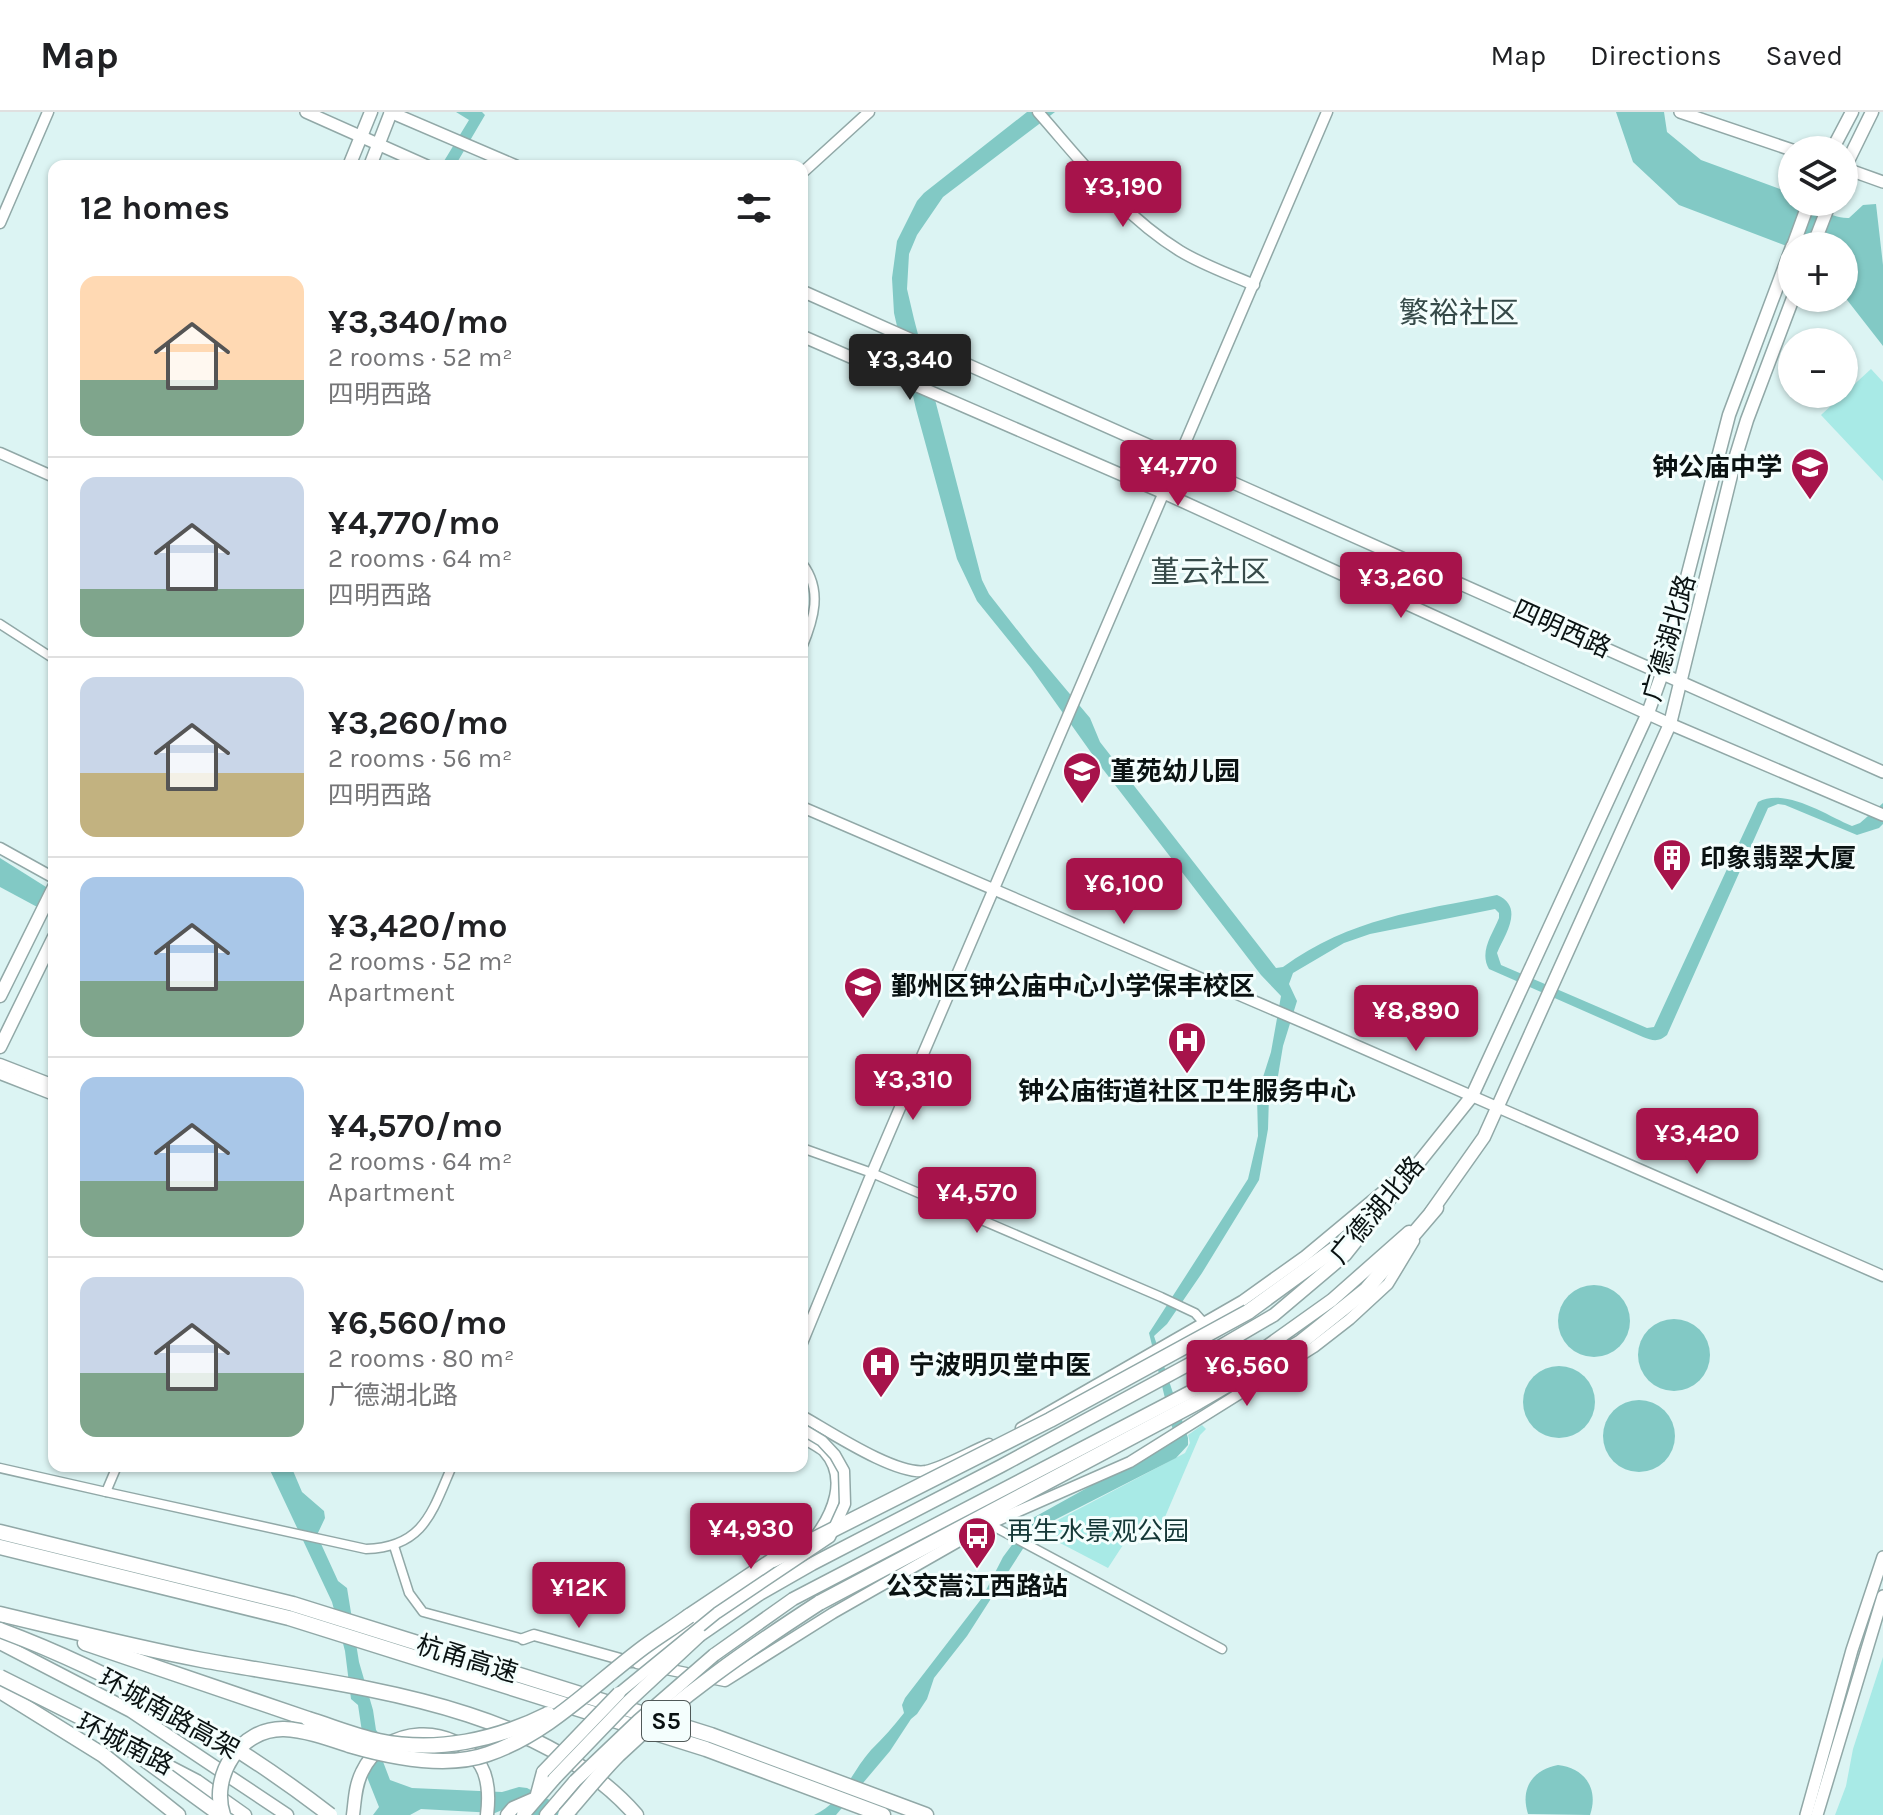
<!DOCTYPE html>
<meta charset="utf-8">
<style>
body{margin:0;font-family:Karla,"Noto Sans SC",sans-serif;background:#f2f2f2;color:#202124;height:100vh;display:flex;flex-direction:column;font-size:30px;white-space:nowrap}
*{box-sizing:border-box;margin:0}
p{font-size:26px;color:#757577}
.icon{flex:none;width:44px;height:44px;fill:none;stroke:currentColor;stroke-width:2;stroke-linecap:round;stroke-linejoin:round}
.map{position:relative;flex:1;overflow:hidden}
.side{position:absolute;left:48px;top:48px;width:760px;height:1312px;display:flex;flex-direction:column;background:#fff;border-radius:16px;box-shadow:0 2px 6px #0004}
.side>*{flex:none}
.buttons{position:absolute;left:1778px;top:24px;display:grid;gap:16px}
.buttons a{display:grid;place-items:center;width:80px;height:80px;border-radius:50%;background:#fff;box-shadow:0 2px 6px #0004;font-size:40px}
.price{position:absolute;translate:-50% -68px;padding:0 18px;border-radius:8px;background:#a7134b;color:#fff;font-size:26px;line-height:52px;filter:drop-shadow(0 2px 4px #0008)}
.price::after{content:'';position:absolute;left:50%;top:48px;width:24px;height:18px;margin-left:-12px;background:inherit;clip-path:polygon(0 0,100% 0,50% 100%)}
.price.active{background:#222;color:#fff}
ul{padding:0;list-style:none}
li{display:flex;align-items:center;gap:24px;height:200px;padding:0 32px}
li+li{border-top:2px solid #e0e0e0}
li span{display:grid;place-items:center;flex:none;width:224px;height:160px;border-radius:16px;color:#555}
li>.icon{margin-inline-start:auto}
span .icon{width:96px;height:96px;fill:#fffc;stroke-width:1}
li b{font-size:34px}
h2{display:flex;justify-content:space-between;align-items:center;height:96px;padding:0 32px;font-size:34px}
header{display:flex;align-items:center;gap:48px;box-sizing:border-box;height:112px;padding:0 40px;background:#fff;border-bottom:2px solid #e0e0e0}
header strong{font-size:38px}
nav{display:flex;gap:44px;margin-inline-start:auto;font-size:28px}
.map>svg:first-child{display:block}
.green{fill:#a8eae6}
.water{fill:#82c9c5}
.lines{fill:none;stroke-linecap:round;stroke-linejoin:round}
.minor-casing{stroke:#91a8a7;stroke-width:11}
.tertiary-casing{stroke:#91a8a7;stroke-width:13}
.secondary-casing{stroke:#91a8a7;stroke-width:14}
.primary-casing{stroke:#91a8a7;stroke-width:15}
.trunk-casing{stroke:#91a8a7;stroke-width:17}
.motorway-casing{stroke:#91a8a7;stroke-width:17}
.minor{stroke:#fff;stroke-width:8}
.tertiary{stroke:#fff;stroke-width:10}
.secondary{stroke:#fff;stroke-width:11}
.primary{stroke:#fff;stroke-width:12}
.trunk{stroke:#fff;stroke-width:14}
.motorway{stroke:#fff;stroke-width:14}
.tertiary-bridge-casing{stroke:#91a8a7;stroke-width:13;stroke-linecap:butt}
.primary-bridge-casing{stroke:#91a8a7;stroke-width:15;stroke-linecap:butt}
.trunk-bridge-casing{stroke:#91a8a7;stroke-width:17;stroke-linecap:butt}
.tertiary-bridge{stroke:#fff;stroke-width:10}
.primary-bridge{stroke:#fff;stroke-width:12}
.trunk-bridge{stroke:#fff;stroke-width:14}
.labels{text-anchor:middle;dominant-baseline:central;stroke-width:6;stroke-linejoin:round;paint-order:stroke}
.shield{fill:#f4fefd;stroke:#505958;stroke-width:2}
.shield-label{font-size:24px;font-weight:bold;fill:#0a1212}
.poi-label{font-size:26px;font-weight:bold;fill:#0a1212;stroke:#f4fefd;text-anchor:start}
.street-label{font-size:26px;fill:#0a1212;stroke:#f4fefd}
.park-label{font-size:26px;fill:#153837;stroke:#f4fefd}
.quarter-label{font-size:30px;fill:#364a49;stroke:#f4fefd}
</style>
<header>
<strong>Map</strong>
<nav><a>Map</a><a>Directions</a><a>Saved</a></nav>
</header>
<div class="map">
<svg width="1883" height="1703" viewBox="0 0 1883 1703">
<rect width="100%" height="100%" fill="#dcf4f3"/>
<!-- green -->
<g class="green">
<path d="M 1871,257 L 1883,270 L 1883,369 L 1821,303 Z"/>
<path d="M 1202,1313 L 1206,1317 L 1200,1323 L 1156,1426 L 1134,1416 L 1108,1456 L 1037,1419 L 1185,1341 L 1190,1331 L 1188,1323 Z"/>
<path d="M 1883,1545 L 1883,1703 L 1835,1703 L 1846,1674 L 1853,1637 Z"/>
</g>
<!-- water -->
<g class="water">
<path d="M 456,0 L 482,0 L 485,3 L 455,54 L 441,54 L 469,8 Z"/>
<path d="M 1027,0 L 1055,0 L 943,85 L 917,123 L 909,142 L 907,177 L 914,207 L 982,468 L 989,482 L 1033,538 L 1090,606 L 1100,630 L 1276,856 L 1283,855 C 1351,806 1417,799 1497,783 C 1525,795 1505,822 1497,841 L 1501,853 L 1647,916 L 1654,915 L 1758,690 C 1785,675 1826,703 1852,714 L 1860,711 L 1883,691 L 1883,712 L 1879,716 L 1857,723 L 1785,693 L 1778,692 L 1768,696 L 1667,923 C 1659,930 1653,929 1643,925 L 1489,857 C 1479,840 1492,823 1499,806 L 1499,801 L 1495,797 L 1370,822 L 1344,831 L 1293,861 L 1289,872 L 1297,889 L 1283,934 L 1277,970 L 1269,984 L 1268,1017 L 1259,1068 L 1202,1161 L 1167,1212 L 1154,1224 L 1188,1326 L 1188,1333 L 1176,1346 L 1035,1418 L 967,1524 L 934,1566 L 927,1587 L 917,1602 L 911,1607 L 890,1639 L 836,1703 L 814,1703 C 841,1692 852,1659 871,1638 C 883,1626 894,1614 904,1601 L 902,1593 L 905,1586 L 982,1486 L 1003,1445 L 1031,1407 L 1175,1327 L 1149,1221 L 1248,1067 L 1258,1024 L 1257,984 L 1271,940 L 1281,884 L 1261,863 L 1102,656 L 1031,556 L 977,489 L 957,447 L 916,297 L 894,201 L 892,166 L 897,129 L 917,89 L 924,81 Z"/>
<path d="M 1616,0 L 1664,0 L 1667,20 L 1701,48 L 1788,80 L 1792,82 L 1792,90 C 1816,90 1829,107 1849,106 L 1863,93 L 1876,92 L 1883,153 L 1883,234 L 1844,184 L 1844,134 L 1792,136 L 1679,93 L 1633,50 Z"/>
<path d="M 0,746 L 54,780 L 54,804 L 0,775 Z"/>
<circle cx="1594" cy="1209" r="36"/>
<circle cx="1674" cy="1243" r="36"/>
<circle cx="1559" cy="1290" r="36"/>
<circle cx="1639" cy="1324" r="36"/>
<path d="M 268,1354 L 291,1354 L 302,1380 L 324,1399 L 325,1406 L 317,1423 L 338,1469 L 347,1476 L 359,1550 L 373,1598 L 376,1618 L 381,1624 L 382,1647 L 390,1668 L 412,1676 L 502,1680 L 519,1675 L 527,1676 L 578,1703 L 532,1703 L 514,1693 L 495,1701 L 421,1697 L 410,1703 L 373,1703 L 379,1695 L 361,1650 L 365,1640 L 358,1593 L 351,1587 L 345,1539 L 332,1490 Z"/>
<path d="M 1558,1653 C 1585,1656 1599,1677 1590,1703 L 1528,1702 C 1520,1677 1532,1658 1558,1653 Z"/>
</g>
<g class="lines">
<defs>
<g id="minor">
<path d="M 802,451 C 823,478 814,507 802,536"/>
<path d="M 0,512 L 54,547"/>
<path d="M 802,1036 L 872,1061 L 1161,1185 L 1195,1201 L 1204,1211"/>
<path d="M 0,1356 L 106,1380 L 117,1354"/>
<path d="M 106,1380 L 366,1437 C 424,1435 432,1400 452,1354"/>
<path d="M 989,1412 L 1222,1537"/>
<path d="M 394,1434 L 409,1481 L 423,1500 L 523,1527"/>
</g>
<g id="tertiary">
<path d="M 1038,0 C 1082,50 1123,104 1180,139 C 1203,153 1229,162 1254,173"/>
<path d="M 802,61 L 869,0"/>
<path d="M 0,111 L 48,0"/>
<path d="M 0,341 L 54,365"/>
<path d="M 802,695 L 1321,918 L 1883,1164"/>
<path d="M 0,736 L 54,766"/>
<path d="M 0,952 L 54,973"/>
<path d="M 0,962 L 54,983"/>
<path d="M 802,1231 L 872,1061 L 1327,0"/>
<path d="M 802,1304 C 829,1319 896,1364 926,1359 C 944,1355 970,1340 989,1332"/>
<path d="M 1021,1316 L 1242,1189 L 1305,1144 L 1406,1060"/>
<path d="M 802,1325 C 809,1330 818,1334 824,1339 C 849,1366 832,1403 814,1426"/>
<path d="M 758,1466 L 637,1551 L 725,1569 L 833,1501 L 989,1412 L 1130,1350 L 1314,1235 L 1350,1207 L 1388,1172 L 1414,1129"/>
<path d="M 523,1527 L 534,1523 L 631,1550"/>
</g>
<g id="secondary">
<path d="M 306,0 L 427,54"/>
<path d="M 390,0 L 516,54"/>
<path d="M 1680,0 L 1792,38"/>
<path d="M 1844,56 L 1883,70"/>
<path d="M 802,179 L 1883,660"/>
<path d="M 802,224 L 1166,382 L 1670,612 L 1883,703"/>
<path d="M 1806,1703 L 1852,1538 L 1883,1445"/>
<path d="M 1817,1703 L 1883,1484"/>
</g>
<g id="primary">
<path d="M 1832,38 L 1852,0"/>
<path d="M 349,54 L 371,0"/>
<path d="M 370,54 L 391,0"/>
<path d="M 1844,57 L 1872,0"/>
<path d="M 1793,134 L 1809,90"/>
<path d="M 1813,134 L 1830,90"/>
<path d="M 0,884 L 54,775"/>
<path d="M 0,935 L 54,825"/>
<path d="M 1431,1100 L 1484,1025 L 1670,612 L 1735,347 L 1747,308 L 1793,186"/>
<path d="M 700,1523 L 758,1483 L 812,1452 L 1001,1354 L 1197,1248 L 1274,1203 L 1345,1143 L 1472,984 L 1648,601 L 1662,562 L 1729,303 L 1792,135"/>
<path d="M 0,1531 L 131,1599 L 287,1703"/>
<path d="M 714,1543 L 793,1487 L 1238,1255 L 1332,1188 L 1409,1120"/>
<path d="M 147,1643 L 197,1669 L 245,1703"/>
<path d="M 353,1703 C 355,1688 355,1674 362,1660 C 384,1613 454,1609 481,1654 C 489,1668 489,1687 487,1703"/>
<path d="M 507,1703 L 513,1696 L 536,1686 L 543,1660"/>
<path d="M 523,1703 L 554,1667"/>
<path d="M 546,1703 L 575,1669"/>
</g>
<g id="trunk">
<path d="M 1248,1200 L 1370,1111"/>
<path d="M 819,1491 L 1198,1290 L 1301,1230 L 1366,1178 L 1436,1096"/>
<path d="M 0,1502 C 67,1518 134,1535 202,1548 C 343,1574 536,1589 636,1703"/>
<path d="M 689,1504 L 773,1448"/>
<path d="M 85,1531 L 308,1607"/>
<path d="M 0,1579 L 103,1643 L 178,1703"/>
</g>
<g id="motorway">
<path d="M 0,1420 L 293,1492 L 711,1623 L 926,1703"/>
<path d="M 0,1435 L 289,1506 L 706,1637 L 883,1703"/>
</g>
</defs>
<!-- minor casing -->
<use href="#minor" class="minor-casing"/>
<!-- tertiary casing -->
<use href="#tertiary" class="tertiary-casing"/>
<!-- secondary casing -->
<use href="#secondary" class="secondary-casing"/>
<!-- primary casing -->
<use href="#primary" class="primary-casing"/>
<!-- trunk casing -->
<use href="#trunk" class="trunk-casing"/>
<!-- motorway casing -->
<use href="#motorway" class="motorway-casing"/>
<!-- minor -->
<use href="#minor" class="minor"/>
<!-- tertiary -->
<use href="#tertiary" class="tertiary"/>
<!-- secondary -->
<use href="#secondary" class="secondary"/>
<!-- primary -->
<use href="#primary" class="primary"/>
<!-- trunk -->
<use href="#trunk" class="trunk"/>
<!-- motorway -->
<use href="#motorway" class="motorway"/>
<defs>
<path id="tertiary-bridge" d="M 619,1581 L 717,1501 L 830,1425 L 845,1392 L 844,1359 L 835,1343 L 822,1329 L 802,1317"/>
<g id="primary-bridge">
<path d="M 543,1660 L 619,1581"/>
<path d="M 554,1667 L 628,1590 L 700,1523"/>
<path d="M 575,1669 L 638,1609 L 714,1543"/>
</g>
<g id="trunk-bridge">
<path d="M 773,1448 L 1050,1308 L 1248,1200"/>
<path d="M 0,1518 C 115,1561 233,1628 330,1703"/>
<path d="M 0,1565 L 100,1615 L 221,1703"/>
<path d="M 308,1607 C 331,1614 355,1624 379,1629 C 437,1641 496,1628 548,1602"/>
<path d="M 223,1703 C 210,1664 240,1616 284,1617 C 306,1618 328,1626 349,1633 C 390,1645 446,1657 488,1642 C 549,1621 593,1573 644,1535 C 659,1524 674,1515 689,1504"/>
<path d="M 565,1703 C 583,1683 599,1662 618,1643 C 679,1585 748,1537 819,1491"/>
</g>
</defs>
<!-- tertiary-bridge casing -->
<use href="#tertiary-bridge" class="tertiary-bridge-casing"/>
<!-- primary-bridge casing -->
<use href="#primary-bridge" class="primary-bridge-casing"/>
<!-- trunk-bridge casing -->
<use href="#trunk-bridge" class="trunk-bridge-casing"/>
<!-- tertiary-bridge -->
<use href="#tertiary-bridge" class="tertiary-bridge"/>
<!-- primary-bridge -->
<use href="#primary-bridge" class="primary-bridge"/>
<!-- trunk-bridge -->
<use href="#trunk-bridge" class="trunk-bridge"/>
</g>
<!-- icons -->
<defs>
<symbol id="school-pin" viewBox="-11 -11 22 30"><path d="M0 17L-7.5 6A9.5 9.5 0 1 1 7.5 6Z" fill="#a7134b" stroke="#f4fefd"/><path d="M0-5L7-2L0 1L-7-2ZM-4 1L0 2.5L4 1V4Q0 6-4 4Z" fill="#fff"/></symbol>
<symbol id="building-pin" viewBox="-11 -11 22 30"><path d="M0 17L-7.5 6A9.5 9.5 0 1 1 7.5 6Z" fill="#a7134b" stroke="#f4fefd"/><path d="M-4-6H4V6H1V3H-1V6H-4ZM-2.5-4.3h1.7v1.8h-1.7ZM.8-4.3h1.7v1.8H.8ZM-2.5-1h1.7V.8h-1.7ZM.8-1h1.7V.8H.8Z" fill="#fff"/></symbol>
<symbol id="hospital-pin" viewBox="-11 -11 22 30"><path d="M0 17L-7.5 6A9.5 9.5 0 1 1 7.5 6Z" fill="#a7134b" stroke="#f4fefd"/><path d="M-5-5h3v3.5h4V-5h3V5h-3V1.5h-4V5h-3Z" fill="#fff"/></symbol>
<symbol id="bus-pin" viewBox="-11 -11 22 30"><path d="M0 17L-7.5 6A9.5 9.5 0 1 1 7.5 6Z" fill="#a7134b" stroke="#f4fefd"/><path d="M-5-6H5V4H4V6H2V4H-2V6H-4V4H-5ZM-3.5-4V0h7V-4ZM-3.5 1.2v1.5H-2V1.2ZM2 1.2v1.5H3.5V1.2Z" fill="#fff"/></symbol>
</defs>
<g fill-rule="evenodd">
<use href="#school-pin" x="1788" y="333" width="44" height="60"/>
<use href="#school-pin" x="1060" y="637" width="44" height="60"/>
<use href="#building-pin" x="1650" y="724" width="44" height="60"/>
<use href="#school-pin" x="841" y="852" width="44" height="60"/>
<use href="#hospital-pin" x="1165" y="907" width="44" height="60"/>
<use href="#hospital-pin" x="859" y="1231" width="44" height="60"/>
<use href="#bus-pin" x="955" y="1402" width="44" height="60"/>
</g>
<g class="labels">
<!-- shield labels -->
<rect class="shield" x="642" y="1589" width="48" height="40" rx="6"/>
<g class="shield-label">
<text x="666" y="1609">S5</text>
</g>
<!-- poi labels -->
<g class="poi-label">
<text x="1782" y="355" text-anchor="end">钟公庙中学</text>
<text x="1110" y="659">堇苑幼儿园</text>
<text x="1700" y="746">印象翡翠大厦</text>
<text x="891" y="874">鄞州区钟公庙中心小学保丰校区</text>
<text x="1187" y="979" text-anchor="middle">钟公庙街道社区卫生服务中心</text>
<text x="909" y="1253">宁波明贝堂中医</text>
<text x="977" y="1474" text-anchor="middle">公交嵩江西路站</text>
</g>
<!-- street labels -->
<g class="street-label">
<text transform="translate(1562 517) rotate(24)">四明西路</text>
<text transform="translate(1669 526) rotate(-74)">广德湖北路</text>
<text transform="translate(1377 1098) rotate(-50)">广德湖北路</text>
<text transform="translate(467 1547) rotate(17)">杭甬高速</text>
<text transform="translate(169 1602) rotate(29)">环城南路高架</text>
<text transform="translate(125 1632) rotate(27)">环城南路</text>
</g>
<!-- park labels -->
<g class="park-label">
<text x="1098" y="1419">再生水景观公园</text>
</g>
<!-- quarter labels -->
<g class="quarter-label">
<text x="1459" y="201">繁裕社区</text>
<text x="1210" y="460">堇云社区</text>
</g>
</g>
</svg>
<div class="buttons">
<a><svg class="icon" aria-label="layers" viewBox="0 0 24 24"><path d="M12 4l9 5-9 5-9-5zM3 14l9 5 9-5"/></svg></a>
<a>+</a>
<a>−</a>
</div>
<b class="price" style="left:1123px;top:117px">¥3,190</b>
<b class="price active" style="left:910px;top:290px">¥3,340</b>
<b class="price" style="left:1178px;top:396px">¥4,770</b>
<b class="price" style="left:1401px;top:508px">¥3,260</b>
<b class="price" style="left:1124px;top:814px">¥6,100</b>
<b class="price" style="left:1416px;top:941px">¥8,890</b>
<b class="price" style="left:913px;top:1010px">¥3,310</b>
<b class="price" style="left:1697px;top:1064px">¥3,420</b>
<b class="price" style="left:977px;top:1123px">¥4,570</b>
<b class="price" style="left:1247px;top:1296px">¥6,560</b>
<b class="price" style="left:751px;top:1459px">¥4,930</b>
<b class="price" style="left:579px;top:1518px">¥12K</b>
<section class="side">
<h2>12 homes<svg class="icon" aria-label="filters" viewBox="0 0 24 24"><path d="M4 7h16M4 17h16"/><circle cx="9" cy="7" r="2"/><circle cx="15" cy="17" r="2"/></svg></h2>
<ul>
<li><span style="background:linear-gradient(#ffd9b3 65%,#7fa58c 0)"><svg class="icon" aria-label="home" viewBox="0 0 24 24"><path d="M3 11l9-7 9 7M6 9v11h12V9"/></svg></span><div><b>¥3,340/mo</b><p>2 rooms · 52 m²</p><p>四明西路</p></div></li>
<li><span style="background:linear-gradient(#c9d6e8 70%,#7fa58c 0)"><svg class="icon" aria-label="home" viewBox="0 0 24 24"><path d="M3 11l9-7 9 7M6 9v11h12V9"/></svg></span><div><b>¥4,770/mo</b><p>2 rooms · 64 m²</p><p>四明西路</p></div></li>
<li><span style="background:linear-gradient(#c9d6e8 60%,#c2b280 0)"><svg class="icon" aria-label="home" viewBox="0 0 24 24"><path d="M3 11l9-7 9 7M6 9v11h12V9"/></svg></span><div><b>¥3,260/mo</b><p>2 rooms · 56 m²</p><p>四明西路</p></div></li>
<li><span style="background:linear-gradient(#a9c7e8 65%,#7fa58c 0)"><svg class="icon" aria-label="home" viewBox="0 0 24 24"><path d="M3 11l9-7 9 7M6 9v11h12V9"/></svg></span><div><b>¥3,420/mo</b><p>2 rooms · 52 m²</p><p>Apartment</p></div></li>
<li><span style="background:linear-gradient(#a9c7e8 65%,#7fa58c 0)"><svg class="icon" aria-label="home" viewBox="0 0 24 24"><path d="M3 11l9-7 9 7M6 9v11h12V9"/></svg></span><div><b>¥4,570/mo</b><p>2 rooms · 64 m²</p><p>Apartment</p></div></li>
<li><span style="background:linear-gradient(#c9d6e8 60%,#7fa58c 0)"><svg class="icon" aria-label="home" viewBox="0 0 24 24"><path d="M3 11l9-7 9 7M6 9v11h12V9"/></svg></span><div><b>¥6,560/mo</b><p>2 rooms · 80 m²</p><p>广德湖北路</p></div></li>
</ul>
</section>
</div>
